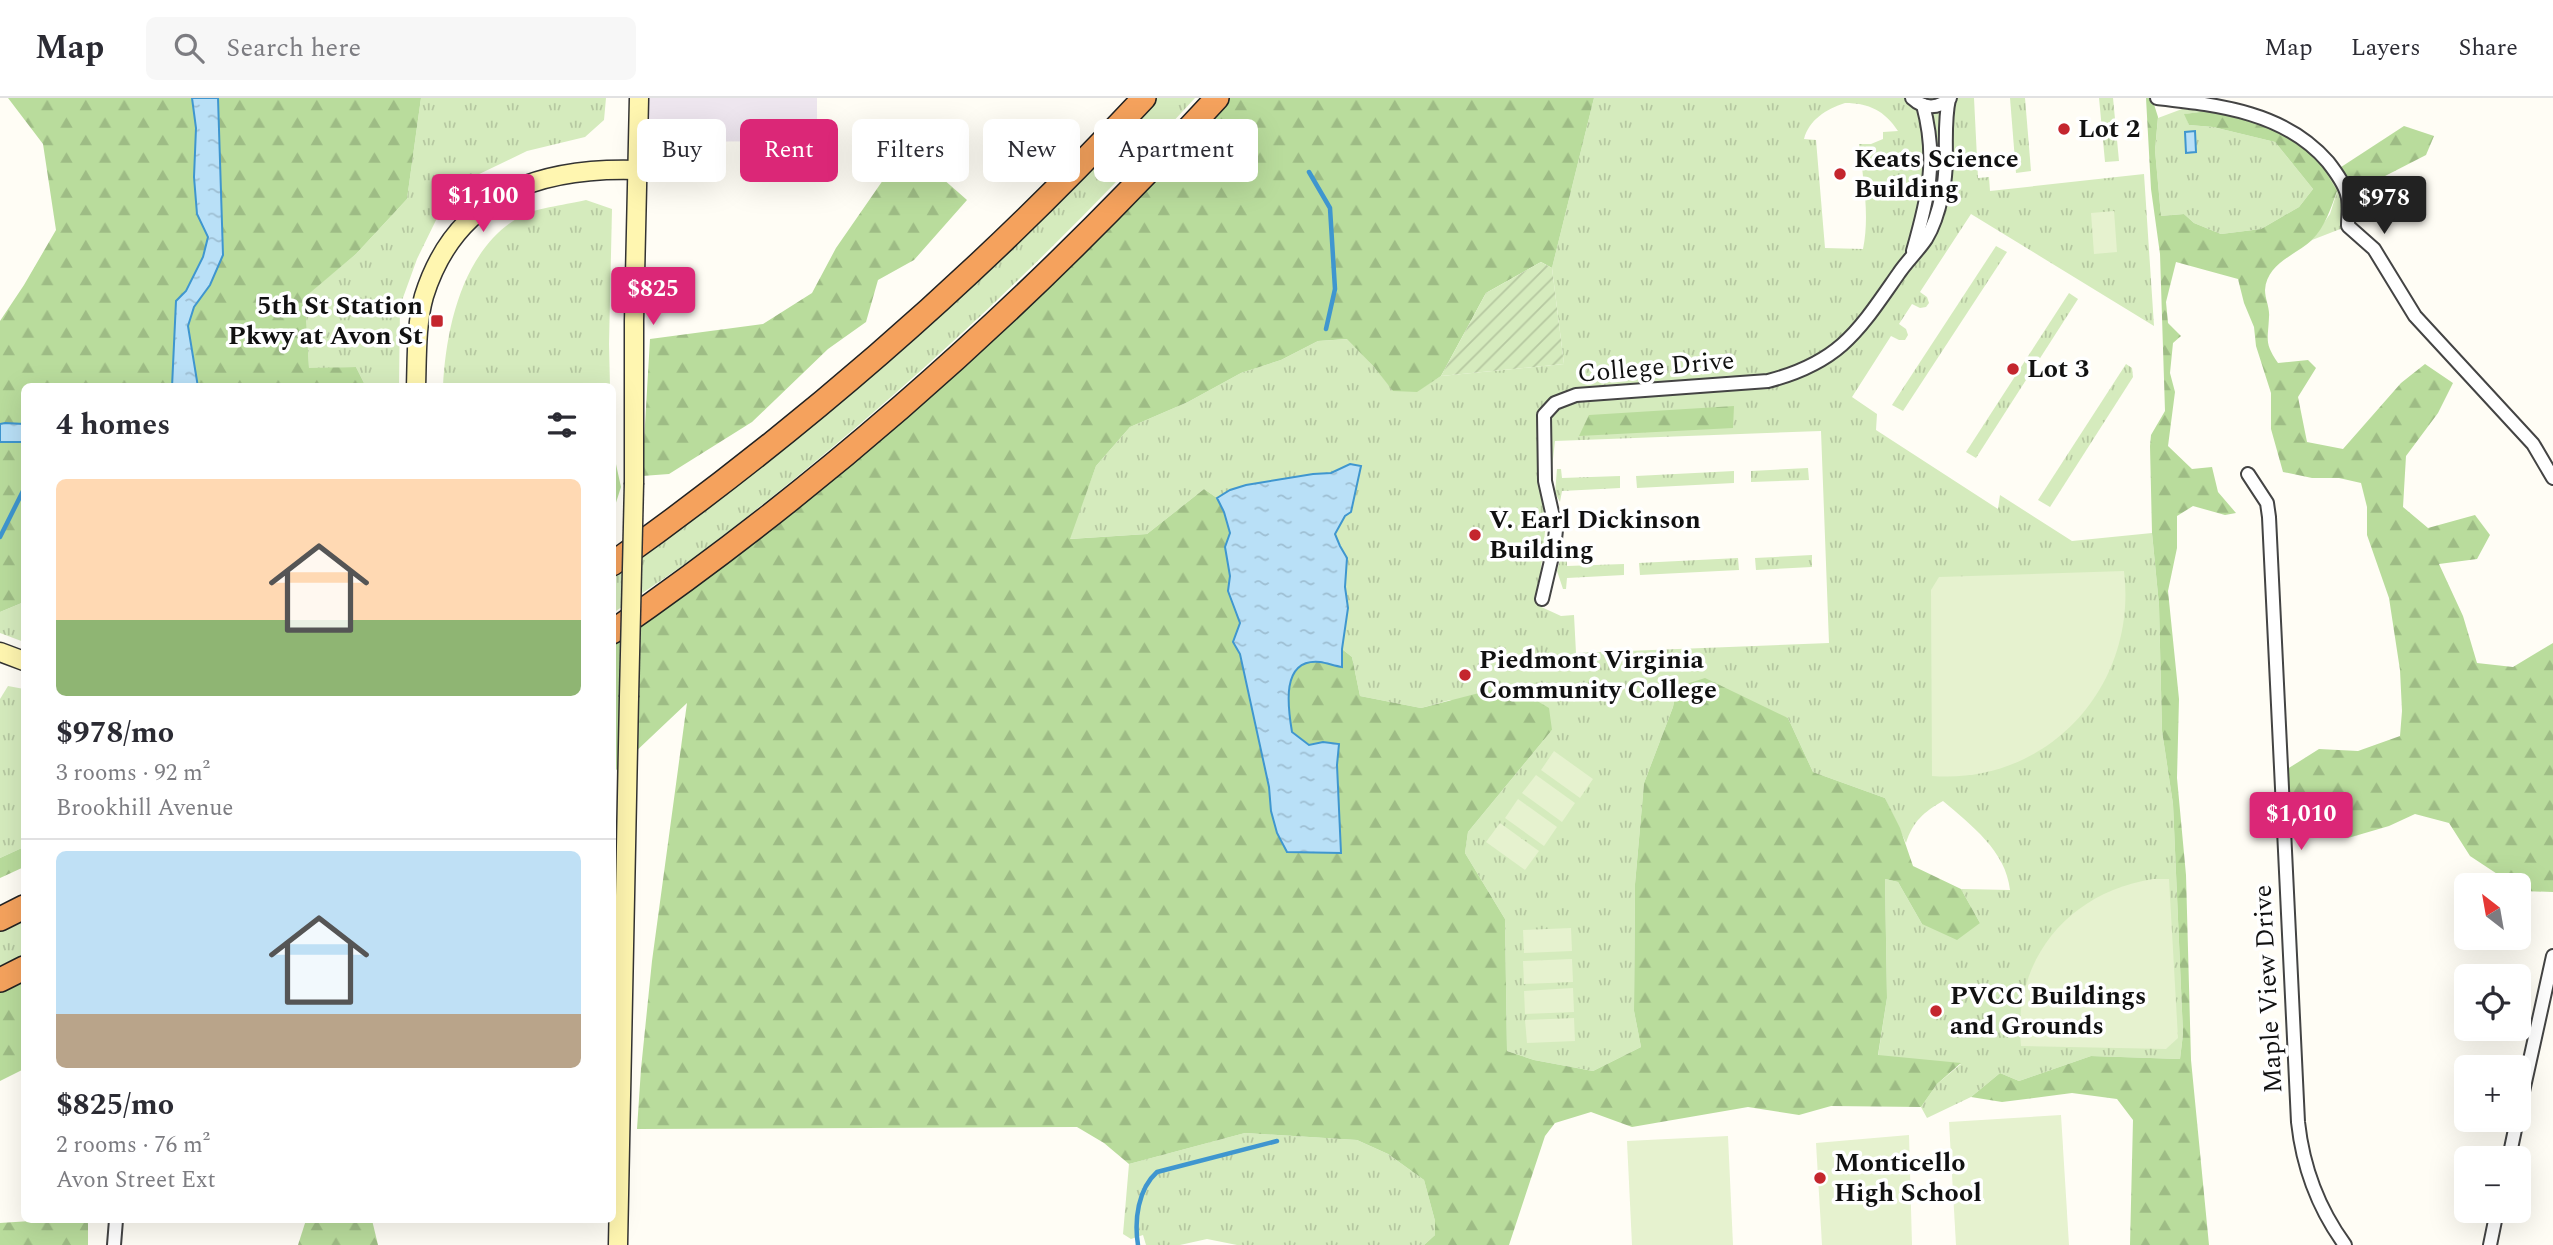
<!DOCTYPE html>
<meta charset="utf-8">
<style>
body{margin:0;font-family:Spectral,serif;background:#f7f7f7;color:#2b2b33;height:100vh;display:flex;flex-direction:column;font-size:26px;white-space:nowrap}
*{box-sizing:border-box;margin:0}
p{font-size:23px;color:#7c7c81}
.icon{flex:none;width:38px;height:38px;fill:none;stroke:currentColor;stroke-width:2;stroke-linecap:round;stroke-linejoin:round}
.map{position:relative;flex:1;overflow:hidden}
.sheet{position:absolute;left:21px;top:285px;width:595px;height:840px;display:flex;flex-direction:column;background:#fff;border-radius:10px;box-shadow:0 7px 28px #0002}
.sheet>*{flex:none}
.hud{position:absolute;left:637px;top:21px;width:665px;height:63px;display:flex;gap:14px}
.needle{width:46px;rotate:329deg}
.controls{position:absolute;left:2454px;top:775px;display:grid;gap:14px}
.controls a{display:grid;place-items:center;width:77px;height:77px;border-radius:10px;background:#fff;box-shadow:0 7px 28px #0002;font-size:35px}
.price{position:absolute;translate:-50% -60px;padding:0 16px;border-radius:7px;background:#db2777;color:#fff;font-size:23px;line-height:46px;filter:drop-shadow(0 2px 4px #0008)}
.price::after{content:'';position:absolute;left:50%;top:42px;width:21px;height:16px;margin-left:-10px;background:inherit;clip-path:polygon(0 0,100% 0,50% 100%)}
.price.active{background:#222;color:#fff}
ul{padding:0;list-style:none}
li{display:grid;align-content:center;gap:14px;height:371px;padding:0 35px}
li+li{border-top:2px solid #e1e1e2}
li span{display:grid;place-items:center;height:217px;border-radius:10px;color:#555}
li>.icon{margin-inline-start:auto}
span .icon{width:126px;height:126px;fill:#fffc;stroke-width:1}
li b{font-size:30px}
h2{display:flex;justify-content:space-between;align-items:center;height:84px;padding:0 35px;font-size:30px}
.tag{padding:0 24px;border-radius:10px;background:#fff;box-shadow:0 7px 28px #0002;font-size:24px;line-height:63px}
.tag.active{background:#db2777;color:#fff}
header{display:flex;align-items:center;gap:42px;box-sizing:border-box;height:98px;padding:0 35px;background:#fff;border-bottom:2px solid #e1e1e2}
header strong{font-size:33px}
nav{display:flex;gap:38px;margin-inline-start:auto;font-size:24px}
.search{width:490px;height:63px;background:#f7f7f7;display:flex;align-items:center;gap:18px;box-sizing:border-box;padding:0 24px;border-radius:10px;color:#7c7c81;font-size:26px}
.map>svg:first-child{display:block}
.industrial{fill:#eee6ef}
.grass{fill:url(#grass-tufts);fill-rule:evenodd}
.forest{fill:url(#forest-firs)}
.garden{fill:url(#garden-furrows)}
.pitch{fill:#e6f2cf}
.water{fill:url(#water-ripples);stroke:#3f96cf;stroke-width:2}
.lines{fill:none;stroke-linecap:round;stroke-linejoin:round}
.stream{stroke:#3f96cf;stroke-width:4.5}
.street-casing{stroke:#444;stroke-width:16}
.secondary-casing{stroke:#333;stroke-width:21}
.highway-casing{stroke:#222;stroke-width:26}
.street{stroke:#fff;stroke-width:12}
.secondary{stroke:#fff6b0;stroke-width:18}
.highway{stroke:#f5a25d;stroke-width:23}
.secondary-bridge-casing{stroke:#333;stroke-width:21;stroke-linecap:butt}
.secondary-bridge{stroke:#fff6b0;stroke-width:18}
.poi-dot{fill:#c4262e;stroke:#fff;stroke-width:2.5}
.labels{text-anchor:middle;dominant-baseline:central;stroke-width:7;stroke-linejoin:round;paint-order:stroke}
.poi-label{font-size:26px;font-weight:bold;fill:#111;stroke:#fff;text-anchor:start}
.street-label{font-size:26px;fill:#111;stroke:#fff}
</style>
<header>
<strong>Map</strong>
<div class="search"><svg class="icon" aria-label="search" viewBox="0 0 24 24"><circle cx="10" cy="10" r="6"/><path d="M15 15l6 6"/></svg>Search here</div>
<nav><a>Map</a><a>Layers</a><a>Share</a></nav>
</header>
<div class="map">
<svg width="2553" height="1147" viewBox="0 0 2553 1147">
<defs>
<pattern id="grass-tufts" width="24" height="20" patternUnits="userSpaceOnUse" patternTransform="scale(1.75)"><rect width="24" height="20" fill="#d5ebbd"/><path d="M3 7l-1-3M5 7V3M7 7l1-3M15 17l-1-3M17 17v-4M19 17l1-3" fill="none" stroke="#b6c8a1"/></pattern>
<pattern id="forest-firs" width="22" height="20" patternUnits="userSpaceOnUse" patternTransform="scale(1.75)"><rect width="22" height="20" fill="#b9dc9c"/><path d="M5 1l3.5 6h-7zM16 11l3.5 6h-7z" fill="#9ebc85"/></pattern>
<pattern id="garden-furrows" width="10" height="10" patternUnits="userSpaceOnUse" patternTransform="scale(1.75)"><rect width="10" height="10" fill="#d5ebbd"/><path d="M-1 1l2-2M0 10L10 0M9 11l2-2" fill="none" stroke="#b6c8a1"/></pattern>
<pattern id="water-ripples" width="26" height="14" patternUnits="userSpaceOnUse" patternTransform="scale(1.75)"><rect width="26" height="14" fill="#b9e0f7"/><path d="M2 4q2-2 4 0t4 0M15 11q2-2 4 0t4 0" fill="none" stroke="#9ebfd3"/></pattern>
</defs>
<rect width="100%" height="100%" fill="#fffdf5"/>
<!-- industrial -->
<path class="industrial" d="M 639,0 L 817,0 L 817,43 L 637,44 Z"/>
<!-- grass -->
<g class="grass">
<path d="M 421,0 L 606,0 L 604,22 L 585,39 L 527,53 L 473,79 L 438,118 L 417,161 L 400,208 L 399,289 L 366,289 L 356,269 L 309,271 L 305,198 L 356,156 L 407,101 Z"/>
<path d="M 1148,0 L 1195,0 C 1045,164 882,317 704,452 C 675,474 643,494 613,515 L 612,476 L 642,454 Z"/>
<path d="M 1594,0 L 1974,0 L 1978,80 L 1989,79 L 1990,93 L 2144,76 L 2154,228 L 1971,116 L 1920,194 L 1927,199 L 1929,205 L 1926,209 L 1920,210 L 1912,206 L 1899,226 L 1906,231 L 1908,237 L 1905,242 L 1899,242 L 1891,238 L 1852,299 L 1877,316 L 1876,332 L 1998,411 L 2000,397 L 2072,443 L 2152,435 L 2159,507 L 2162,633 L 2173,706 L 2183,936 L 2180,961 L 2091,958 L 2019,983 L 2000,975 L 1971,999 L 1927,1020 L 1921,1009 L 1937,986 L 1961,966 L 1878,958 L 1887,900 L 1885,781 L 1898,784 L 1922,826 L 1980,825 L 1961,791 L 2010,792 C 2006,753 1971,727 1943,703 C 1924,714 1913,723 1906,745 L 1885,700 L 1813,674 L 1788,620 L 1677,589 L 1673,609 L 1644,685 L 1635,786 L 1634,913 L 1641,949 L 1593,973 L 1534,962 L 1507,953 L 1505,821 L 1465,755 L 1468,734 L 1552,632 L 1450,602 L 1421,610 L 1360,598 L 1352,559 L 1342,551 L 1348,510 L 1345,489 L 1347,460 L 1340,448 L 1335,435 L 1345,418 L 1351,414 L 1361,368 L 1350,366 L 1331,375 L 1313,376 L 1246,387 L 1230,392 L 1217,400 L 1204,391 L 1147,436 L 1069,441 L 1096,368 L 1130,329 L 1188,304 L 1241,275 L 1281,262 L 1318,243 L 1348,241 L 1374,269 L 1394,293 L 1417,293 L 1441,278 L 1564,266 L 1552,170 ZM 1845,5 C 1869,5 1885,13 1898,33 L 1883,34 L 1883,41 L 1871,46 L 1859,46 C 1863,80 1870,117 1863,151 L 1825,150 L 1816,42 L 1804,41 C 1809,22 1826,11 1845,5 ZM 1821,333 L 1829,545 L 1576,555 L 1574,517 L 1561,518 L 1537,507 L 1555,343 Z"/>
<path d="M 2010,0 L 2025,0 L 2031,73 L 2016,75 Z"/>
<path d="M 2099,0 L 2113,0 L 2119,63 L 2105,64 Z"/>
<path d="M 2198,5 L 2270,22 L 2303,41 L 2335,73 L 2348,97 L 2348,128 L 2312,142 L 2330,116 L 2337,94 L 2316,57 L 2287,37 L 2248,21 L 2208,13 L 2185,16 L 2189,27 L 2213,29 L 2275,44 L 2313,91 L 2299,109 L 2261,131 L 2221,136 L 2194,125 L 2184,116 L 2161,118 L 2155,52 L 2158,20 Z"/>
<path d="M 586,102 L 612,111 L 609,246 L 610,289 L 443,289 C 446,227 464,148 523,117 C 537,110 570,106 586,102 Z"/>
<path d="M 1996,148 L 2007,154 L 1903,313 L 1892,307 Z"/>
<path d="M 2069,195 L 2078,201 L 1976,360 L 1966,354 Z"/>
<path d="M 2126,266 L 2132,270 L 2133,279 L 2050,409 L 2038,402 Z"/>
<path d="M 1808,370 L 1809,382 L 1751,384 L 1751,373 Z"/>
<path d="M 1557,371 L 1561,371 L 1562,380 L 1620,378 L 1620,390 L 1562,393 L 1560,404 L 1555,395 Z"/>
<path d="M 1734,373 L 1734,385 L 1637,390 L 1636,378 Z"/>
<path d="M 1812,457 L 1812,469 L 1756,472 L 1755,460 Z"/>
<path d="M 1561,458 L 1567,458 L 1567,468 L 1624,466 L 1624,477 L 1567,480 L 1566,491 L 1563,491 L 1557,473 Z"/>
<path d="M 1738,460 L 1739,472 L 1640,477 L 1639,465 Z"/>
<path d="M 24,504 L 24,544 L 0,535 L 0,514 Z"/>
<path d="M 8,588 L 24,591 L 24,749 L 0,760 L 0,601 Z"/>
<path d="M 24,816 L 24,856 L 0,868 L 0,827 Z"/>
<path d="M 1245,1035 L 1357,1042 L 1388,1056 L 1424,1082 L 1435,1123 L 1435,1137 L 1424,1147 L 1237,1147 L 1207,1141 L 1180,1147 L 1146,1147 L 1143,1137 L 1131,1141 L 1123,1136 L 1129,1066 Z"/>
</g>
<!-- forest -->
<g class="forest">
<path d="M 8,0 L 192,0 L 196,30 L 194,79 L 197,116 L 208,139 L 203,159 L 186,193 L 176,203 L 172,289 L 24,289 L 24,326 L 0,326 L 0,223 L 24,187 L 56,132 L 43,46 Z"/>
<path d="M 218,0 L 421,0 L 407,101 L 356,156 L 305,199 L 309,270 L 356,269 L 366,289 L 198,289 L 188,228 L 194,209 L 210,187 L 223,157 Z"/>
<path d="M 1217,0 L 1594,0 L 1552,170 L 1541,164 L 1486,195 L 1441,278 L 1417,294 L 1393,293 L 1374,269 L 1347,241 L 1318,243 L 1281,262 L 1241,275 L 1188,304 L 1130,329 L 1096,368 L 1070,441 L 1147,436 L 1204,391 L 1217,400 L 1224,414 L 1230,435 L 1225,449 L 1230,478 L 1228,493 L 1240,525 L 1234,544 L 1240,556 L 1269,689 L 1271,713 L 1287,754 L 1341,754 L 1337,667 L 1339,646 L 1323,644 L 1309,647 L 1292,634 C 1288,610 1280,560 1320,564 C 1327,565 1335,568 1342,569 L 1342,551 L 1352,559 L 1360,598 L 1421,610 L 1510,587 L 1549,610 L 1552,632 L 1468,734 L 1465,755 L 1505,821 L 1507,953 L 1534,962 L 1593,973 L 1641,949 L 1634,913 L 1635,786 L 1644,685 L 1673,609 L 1677,589 L 1705,580 L 1788,620 L 1813,674 L 1885,700 L 1900,730 L 1913,768 L 1961,791 L 1980,825 L 1957,842 L 1922,826 L 1898,784 L 1885,781 L 1887,900 L 1878,957 L 1961,965 L 1937,986 L 1921,1009 L 1831,1008 L 1799,1017 L 1748,1009 L 1632,1029 L 1591,1014 L 1555,1025 L 1545,1038 L 1509,1147 L 1424,1147 L 1435,1137 L 1435,1123 L 1424,1082 L 1388,1056 L 1357,1042 L 1245,1035 L 1129,1066 L 1104,1045 L 1077,1029 L 637,1031 L 641,971 L 652,863 L 687,605 L 613,675 L 613,534 L 850,354 Z"/>
<path d="M 2146,0 L 2152,0 L 2158,19 L 2155,52 L 2161,118 L 2184,116 L 2194,125 L 2221,136 L 2261,131 L 2299,109 L 2313,91 L 2275,44 L 2213,29 L 2189,27 L 2184,16 L 2208,13 L 2248,21 L 2287,37 L 2316,57 L 2337,93 C 2331,110 2325,129 2312,142 C 2296,157 2267,165 2265,192 C 2265,201 2270,210 2269,219 C 2268,243 2264,244 2278,265 L 2308,262 L 2316,270 L 2298,299 L 2307,344 L 2343,351 L 2401,285 L 2425,266 L 2453,285 L 2438,315 L 2406,358 L 2403,409 L 2428,430 L 2475,417 L 2490,437 L 2477,461 L 2439,466 L 2463,518 L 2477,565 L 2513,569 L 2553,545 L 2553,794 L 2523,793 L 2470,758 L 2449,725 L 2415,716 L 2389,728 L 2348,740 L 2314,736 L 2282,716 L 2281,675 L 2319,651 L 2358,653 L 2400,638 L 2402,613 L 2400,572 L 2389,500 L 2367,437 L 2367,409 L 2361,385 L 2339,380 L 2312,380 L 2283,374 L 2271,331 L 2271,295 L 2256,248 L 2254,229 L 2244,205 L 2238,181 L 2176,164 L 2166,204 L 2168,225 L 2181,238 L 2173,245 L 2170,275 L 2175,294 L 2168,348 L 2192,371 L 2212,369 L 2218,394 L 2236,415 L 2225,417 L 2193,408 L 2177,418 L 2177,450 L 2168,493 L 2179,601 L 2177,680 L 2186,777 L 2191,962 L 2209,1147 L 2130,1147 L 2133,1022 L 2117,1001 L 2072,995 L 2002,1004 L 1971,999 L 2000,975 L 2019,983 L 2091,958 L 2180,961 L 2183,936 L 2173,706 L 2162,633 L 2159,507 L 2152,435 L 2150,348 L 2151,337 L 2165,313 L 2160,156 L 2151,91 Z"/>
<path d="M 2404,28 L 2434,38 L 2426,57 L 2348,97 L 2335,73 Z"/>
<path d="M 918,59 L 967,102 L 914,162 L 878,182 L 866,224 L 828,251 L 752,324 L 669,376 L 642,378 L 650,241 L 763,226 L 812,195 L 836,150 L 890,72 Z"/>
<path d="M 1734,308 L 1733,330 L 1579,338 L 1589,317 Z"/>
<path d="M 3,343 L 24,344 L 24,504 L 0,514 L 0,344 Z"/>
<path d="M 612,348 L 621,389 L 613,414 L 612,414 Z"/>
<path d="M 24,749 L 24,769 L 0,780 L 0,760 Z"/>
<path d="M 24,870 L 24,971 L 0,983 L 0,882 Z"/>
<path d="M 46,1122 L 88,1122 L 88,1147 L 0,1147 L 0,1125 Z"/>
<path d="M 306,1122 L 372,1122 L 378,1147 L 298,1147 Z"/>
</g>
<!-- garden -->
<path class="garden" d="M 1541,164 L 1552,170 L 1564,266 L 1441,278 L 1486,195 Z"/>
<!-- pitch -->
<g class="pitch">
<path d="M 2114,113 L 2117,154 L 2094,156 L 2091,115 Z"/>
<path d="M 2124,473 C 2138,588 2048,687 1932,678 L 1931,492 L 1939,479 Z"/>
<path d="M 1554,653 L 1593,681 L 1580,700 L 1541,672 Z"/>
<path d="M 1536,677 L 1575,705 L 1562,724 L 1522,695 Z"/>
<path d="M 1518,701 L 1557,729 L 1544,748 L 1505,720 Z"/>
<path d="M 1500,725 L 1539,753 L 1525,772 L 1486,744 Z"/>
<path d="M 2153,781 L 2169,781 L 2178,940 L 2166,951 L 2021,948 C 2012,861 2069,794 2153,781 Z"/>
<path d="M 1571,830 L 1572,853 L 1524,855 L 1523,832 Z"/>
<path d="M 1572,861 L 1573,884 L 1524,886 L 1523,863 Z"/>
<path d="M 1573,890 L 1574,914 L 1525,916 L 1524,893 Z"/>
<path d="M 1574,920 L 1575,943 L 1527,945 L 1525,922 Z"/>
<path d="M 2061,1017 L 2069,1147 L 1956,1147 L 1949,1024 Z"/>
<path d="M 1909,1037 L 1912,1147 L 1822,1147 L 1816,1045 Z"/>
<path d="M 1728,1038 L 1733,1147 L 1632,1147 L 1627,1043 Z"/>
</g>
<!-- water -->
<g class="water">
<path d="M 192,0 L 218,0 L 223,157 L 210,187 L 194,209 L 188,228 L 198,289 L 172,289 L 176,203 L 186,193 L 203,159 L 208,139 L 197,116 L 194,79 L 196,30 Z"/>
<path d="M 2195,33 L 2196,54 L 2186,55 L 2185,34 Z"/>
<path d="M 5,325 L 24,326 L 24,344 L 0,344 L 0,326 Z"/>
<path d="M 1350,366 L 1361,368 L 1351,414 L 1345,418 L 1335,436 L 1340,448 L 1347,460 L 1345,489 L 1348,510 L 1342,551 L 1342,569 C 1335,568 1327,565 1320,564 C 1280,560 1288,610 1292,634 L 1309,647 L 1323,644 L 1339,646 L 1337,667 L 1341,755 L 1287,754 L 1277,735 L 1271,713 L 1269,689 L 1240,556 L 1233,544 L 1240,525 L 1228,493 L 1230,478 L 1225,449 L 1230,435 L 1224,414 L 1217,400 L 1230,392 L 1246,387 L 1313,376 L 1331,375 Z"/>
</g>
<g class="lines">
<!-- stream -->
<g class="stream">
<path d="M 1309,74 L 1330,110 L 1335,191 L 1326,231"/>
<path d="M 0,439 L 24,391"/>
<path d="M 1138,1147 C 1134,1122 1138,1091 1157,1074 L 1277,1043"/>
</g>
<defs>
<g id="street">
<path d="M 1912,0 C 1924,11 1938,11 1950,0"/>
<path d="M 2157,0 C 2219,7 2285,14 2328,64 C 2335,73 2344,85 2347,96 C 2350,105 2348,118 2348,128 L 2374,151 L 2415,218 L 2533,346 L 2553,380"/>
<path d="M 1913,153 C 1928,100 1938,62 1923,7"/>
<path d="M 2248,376 L 2267,405 L 2269,419 L 2298,1024 C 2303,1070 2318,1110 2345,1147"/>
<path d="M 1542,501 L 1554,450 L 1556,432 L 1545,383 L 1544,317 L 1555,305 L 1576,297 L 1768,283 C 1841,264 1859,232 1899,175 C 1907,163 1918,153 1926,141 C 1934,128 1939,111 1942,96 C 1950,65 1942,32 1949,1"/>
<path d="M 2518,1016 L 2553,858"/>
<path d="M 2509,1060 L 2517,1022"/>
<path d="M 114,1147 L 116,1122"/>
<path d="M 2490,1147 L 2497,1113"/>
</g>
<g id="secondary">
<path d="M 416,289 C 417,259 416,226 424,198 C 456,96 540,69 637,72"/>
<path d="M 634,385 L 634,223 L 639,0"/>
<path d="M 0,554 L 24,563"/>
<path d="M 618,1147 L 629,599"/>
</g>
<g id="highway">
<path d="M 612,466 C 805,329 983,173 1144,0"/>
<path d="M 612,534 C 835,380 1035,199 1217,0"/>
<path d="M 0,821 L 24,809"/>
<path d="M 0,882 L 24,870"/>
</g>
</defs>
<!-- street casing -->
<use href="#street" class="street-casing"/>
<!-- secondary casing -->
<use href="#secondary" class="secondary-casing"/>
<!-- highway casing -->
<use href="#highway" class="highway-casing"/>
<!-- street -->
<use href="#street" class="street"/>
<!-- secondary -->
<use href="#secondary" class="secondary"/>
<!-- highway -->
<use href="#highway" class="highway"/>
<defs>
<path id="secondary-bridge" d="M 629,599 L 634,385"/>
</defs>
<!-- secondary-bridge casing -->
<use href="#secondary-bridge" class="secondary-bridge-casing"/>
<!-- secondary-bridge -->
<use href="#secondary-bridge" class="secondary-bridge"/>
</g>
<!-- markers -->
<g class="poi-dot">
<circle cx="2064" cy="31" r="7"/>
<circle cx="1840" cy="76" r="7"/>
<rect x="430" y="216" width="14" height="14" rx="3.5"/>
<circle cx="2013" cy="271" r="7"/>
<circle cx="1475" cy="437" r="7"/>
<circle cx="1465" cy="577" r="7"/>
<circle cx="1936" cy="913" r="7"/>
<circle cx="1820" cy="1080" r="7"/>
</g>
<g class="labels">
<!-- poi labels -->
<g class="poi-label">
<text x="2078" y="31">Lot 2</text>
<text x="1854" y="61">Keats Science<tspan x="1854" dy="30">Building</tspan></text>
<text x="423" y="208" text-anchor="end">5th St Station<tspan x="423" dy="30">Pkwy at Avon St</tspan></text>
<text x="2027" y="271">Lot 3</text>
<text x="1489" y="422">V. Earl Dickinson<tspan x="1489" dy="30">Building</tspan></text>
<text x="1479" y="562">Piedmont Virginia<tspan x="1479" dy="30">Community College</tspan></text>
<text x="1950" y="898">PVCC Buildings<tspan x="1950" dy="30">and Grounds</tspan></text>
<text x="1834" y="1065">Monticello<tspan x="1834" dy="30">High School</tspan></text>
</g>
<!-- street labels -->
<g class="street-label">
<text transform="translate(1656 269) rotate(-5)">College Drive</text>
<text transform="translate(2268 891) rotate(-93)">Maple View Drive</text>
</g>
</g>
</svg>
<div class="controls">
<a><svg class="needle" viewBox="-14 -14 28 28"><path d="M0-13l5 13h-10z" fill="#e53935"/><path d="M0 13l5-13h-10z" fill="#7c7c81"/></svg></a>
<a><svg class="icon" aria-label="locate" viewBox="0 0 24 24"><circle cx="12" cy="12" r="6"/><path d="M12 2v4M12 18v4M2 12h4M18 12h4"/></svg></a>
<a>+</a>
<a>−</a>
</div>
<b class="price" style="left:483px;top:136px">$1,100</b>
<b class="price active" style="left:2384px;top:138px">$978</b>
<b class="price" style="left:653px;top:229px">$825</b>
<b class="price" style="left:2301px;top:754px">$1,010</b>
<div class="hud">
<a class="tag">Buy</a>
<a class="tag active">Rent</a>
<a class="tag">Filters</a>
<a class="tag">New</a>
<a class="tag">Apartment</a>
</div>
<section class="sheet">
<h2>4 homes<svg class="icon" aria-label="filters" viewBox="0 0 24 24"><path d="M4 7h16M4 17h16"/><circle cx="9" cy="7" r="2"/><circle cx="15" cy="17" r="2"/></svg></h2>
<ul>
<li><span style="background:linear-gradient(#ffd9b3 65%,#8fb573 0)"><svg class="icon" aria-label="home" viewBox="0 0 24 24"><path d="M3 11l9-7 9 7M6 9v11h12V9"/></svg></span><div><b>$978/mo</b><p>3 rooms · 92 m²</p><p>Brookhill Avenue</p></div></li>
<li><span style="background:linear-gradient(#bfe0f5 75%,#b9a48a 0)"><svg class="icon" aria-label="home" viewBox="0 0 24 24"><path d="M3 11l9-7 9 7M6 9v11h12V9"/></svg></span><div><b>$825/mo</b><p>2 rooms · 76 m²</p><p>Avon Street Ext</p></div></li>
</ul>
</section>
</div>
